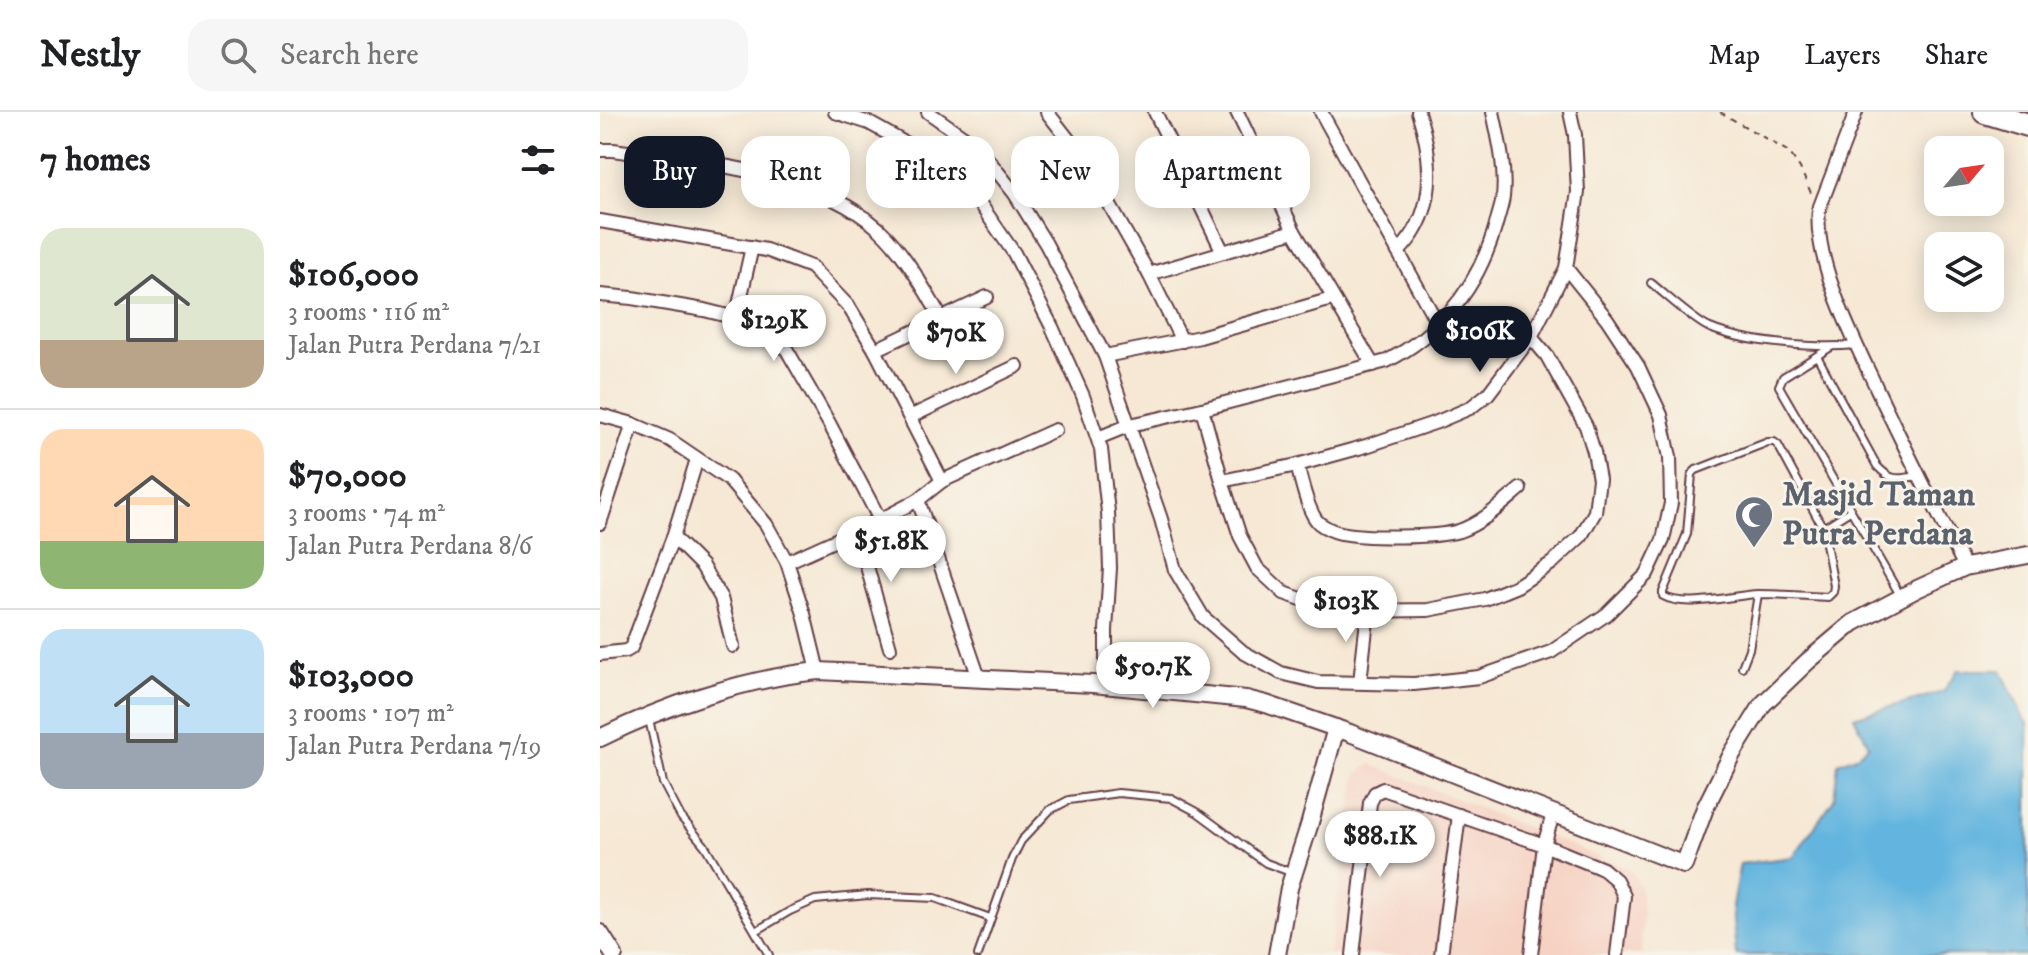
<!DOCTYPE html>
<meta charset="utf-8">
<style>
body{margin:0;font-family:"IM FELL DW Pica",serif;background:#f6f6f6;color:#202124;height:100vh;display:flex;flex-direction:column;font-size:30px;white-space:nowrap}
*{box-sizing:border-box;margin:0}
p{font-size:26px;color:#757577}
.icon{flex:none;width:44px;height:44px;fill:none;stroke:currentColor;stroke-width:2;stroke-linecap:round;stroke-linejoin:round}
.map{position:relative;flex:1;overflow:hidden}
.side{display:flex;flex-direction:column;background:#fff;width:600px}
.side>*{flex:none}
.guide{position:absolute;left:24px;top:24px;width:760px;height:72px;display:flex;gap:16px}
.needle{width:52px;rotate:61deg}
.tools{position:absolute;left:1324px;top:24px;display:grid;gap:16px}
.tools a{display:grid;place-items:center;width:80px;height:80px;border-radius:16px;background:#fff;box-shadow:0 4px 20px #0003;font-size:40px}
.price{position:absolute;translate:-50% -68px;padding:0 18px;border-radius:28px;background:#fff;color:#222;font-size:26px;line-height:52px;filter:drop-shadow(0 2px 4px #0008)}
.price::after{content:'';position:absolute;left:50%;top:48px;width:24px;height:18px;margin-left:-12px;background:inherit;clip-path:polygon(0 0,100% 0,50% 100%)}
.price.current{background:#111827;color:#fff}
ul{padding:0;list-style:none}
li{display:flex;align-items:center;gap:24px;height:200px;padding:0 40px}
li+li{border-top:2px solid #e0e0e0}
li span{display:grid;place-items:center;flex:none;width:224px;height:160px;border-radius:24px;color:#555}
li>.icon{margin-inline-start:auto}
span .icon{width:96px;height:96px;fill:#fffc;stroke-width:1}
li b{font-size:34px}
h2{display:flex;justify-content:space-between;align-items:center;height:96px;padding:0 40px;font-size:34px}
.tag{padding:0 28px;border-radius:24px;background:#fff;box-shadow:0 4px 20px #0003;font-size:28px;line-height:72px}
.tag.current{background:#111827;color:#fff}
header{display:flex;align-items:center;gap:48px;box-sizing:border-box;height:112px;padding:0 40px;background:#fff;border-bottom:2px solid #e0e0e0}
header strong{font-size:38px}
nav{display:flex;gap:44px;margin-inline-start:auto;font-size:28px}
.search{width:560px;height:72px;background:#f6f6f6;display:flex;align-items:center;gap:20px;box-sizing:border-box;padding:0 28px;border-radius:24px;color:#757577;font-size:30px}
main{display:flex;flex:1;min-height:0}
.map>svg:first-child{display:block}
.built{fill:#f6d2c3}
.water{fill:#64b5df;stroke:#576a85;stroke-width:2}
.lines{fill:none;stroke-linecap:round;stroke-linejoin:round}
.lane-casing{stroke:#643d44;stroke-width:10}
.street-casing{stroke:#643d44;stroke-width:16}
.secondary-casing{stroke:#643d44;stroke-width:20}
.highway-casing{stroke:#643d44;stroke-width:26}
.path{stroke:#643d44;stroke-width:2;stroke-dasharray:6 6;stroke-linecap:butt}
.lane{stroke:#fff;stroke-width:6}
.street{stroke:#fff;stroke-width:12}
.secondary{stroke:#fff;stroke-width:16}
.highway{stroke:#fff;stroke-width:22}
.labels{text-anchor:middle;dominant-baseline:central;stroke-width:6;stroke-linejoin:round;paint-order:stroke}
.worship-label{font-size:34px;font-weight:bold;fill:#5b616d;stroke:#f7f3e8;text-anchor:start}
</style>
<header>
<strong>Nestly</strong>
<div class="search"><svg class="icon" aria-label="search" viewBox="0 0 24 24"><circle cx="10" cy="10" r="6"/><path d="M15 15l6 6"/></svg>Search here</div>
<nav><a>Map</a><a>Layers</a><a>Share</a></nav>
</header>
<main>
<section class="side">
<h2>7 homes<svg class="icon" aria-label="filters" viewBox="0 0 24 24"><path d="M4 7h16M4 17h16"/><circle cx="9" cy="7" r="2"/><circle cx="15" cy="17" r="2"/></svg></h2>
<ul>
<li><span style="background:linear-gradient(#dfe7d0 70%,#b9a48a 0)"><svg class="icon" aria-label="home" viewBox="0 0 24 24"><path d="M3 11l9-7 9 7M6 9v11h12V9"/></svg></span><div><b>$106,000</b><p>3 rooms · 116 m²</p><p>Jalan Putra Perdana 7/21</p></div></li>
<li><span style="background:linear-gradient(#ffd9b3 70%,#8fb573 0)"><svg class="icon" aria-label="home" viewBox="0 0 24 24"><path d="M3 11l9-7 9 7M6 9v11h12V9"/></svg></span><div><b>$70,000</b><p>3 rooms · 74 m²</p><p>Jalan Putra Perdana 8/6</p></div></li>
<li><span style="background:linear-gradient(#bfe0f5 65%,#9aa5b1 0)"><svg class="icon" aria-label="home" viewBox="0 0 24 24"><path d="M3 11l9-7 9 7M6 9v11h12V9"/></svg></span><div><b>$103,000</b><p>3 rooms · 107 m²</p><p>Jalan Putra Perdana 7/19</p></div></li>
</ul>
</section>
<div class="map">
<svg width="1428" height="843" viewBox="0 0 1428 843">
<rect width="100%" height="100%" fill="#f7f3e8"/>
<filter id="ink" filterUnits="userSpaceOnUse"><feTurbulence type="fractalNoise" baseFrequency=".0125" numOctaves="2"/><feDisplacementMap in="SourceGraphic" scale="16" xChannelSelector="R" yChannelSelector="G"/><feConvolveMatrix kernelMatrix="1 2 1 2 8 2 1 2 1" color-interpolation-filters="sRGB"/></filter>
<filter id="wash" filterUnits="userSpaceOnUse"><feTurbulence type="fractalNoise" baseFrequency=".006" numOctaves="4" result="noise"/><feDisplacementMap in="SourceGraphic" scale="32" xChannelSelector="R" yChannelSelector="G"/><feGaussianBlur stdDeviation="1.8" result="paint"/><feColorMatrix in="noise" values="0 0 0 0 0 0 0 0 0 0 0 0 0 0 0 0 0 1.4 0 .05"/><feComposite in="paint" operator="in"/></filter>
<g filter="url(#wash)">
<rect width="100%" height="100%" fill="#f6e8d4"/>
<!-- built -->
<path class="built" d="M 771,652 L 1031,758 L 1040,775 L 1043,801 L 1041,843 L 729,843 L 757,662 Z"/>
<!-- water -->
<path class="water" d="M 1358,558 L 1401,558 L 1424,607 L 1428,611 L 1428,843 L 1136,843 L 1132,794 L 1140,752 L 1193,745 L 1234,687 L 1238,651 L 1256,644 L 1269,633 L 1254,605 L 1343,580 Z"/>
</g>
<g filter="url(#ink)">
<g class="lines">
<defs>
<g id="lane">
<path d="M 1051,171 C 1065,182 1095,210 1110,216 C 1146,231 1217,237 1256,233"/>
<path d="M 1231,235 L 1183,265 L 1179,274 L 1300,483"/>
<path d="M 1217,244 L 1277,354 C 1292,370 1297,367 1318,364"/>
<path d="M 1168,330 L 1174,330 L 1178,333 L 1223,416 L 1234,474 L 1233,480 L 1228,485 C 1205,484 1181,482 1158,482 C 1132,483 1086,497 1063,484 L 1063,480 L 1087,422 L 1092,362 L 1096,358 Z"/>
<path d="M 1223,416 L 1250,399"/>
<path d="M 1142,555 L 1149,537 L 1158,482"/>
<path d="M 49,607 L 63,671 L 81,705 L 105,734 L 169,843"/>
<path d="M 156,819 L 190,799 L 215,788 L 268,783 L 335,786 L 390,806"/>
<path d="M 378,843 L 412,747 L 421,729 L 450,698 L 469,688 L 518,681 L 571,686 L 597,700 L 666,751 L 693,761"/>
</g>
<g id="street">
<path d="M 235,0 L 269,11 L 337,49 L 378,89 L 414,141 L 452,215 L 483,284 L 501,337 L 508,400 L 510,456 L 506,518 L 506,573"/>
<path d="M 328,0 L 378,35 L 415,82 L 446,132 L 505,244 L 561,407 L 575,458 L 603,505 L 643,540 L 681,561 L 718,570 L 814,572 L 879,565 L 951,540 L 1007,502 L 1047,462 L 1063,428 L 1071,391 L 1070,345 L 1061,303 L 1038,254 L 1007,207 L 966,156"/>
<path d="M 447,0 L 483,46 L 549,162 L 582,229"/>
<path d="M 555,0 L 623,140"/>
<path d="M 637,0 L 694,119 L 773,253"/>
<path d="M 721,0 L 839,214"/>
<path d="M 1256,0 L 1219,97 C 1213,149 1255,230 1277,277 C 1305,337 1335,396 1365,455"/>
<path d="M 0,38 L 13,38 C 99,51 211,57 279,117 C 306,142 323,176 342,207"/>
<path d="M 0,109 L 166,138 L 211,155 L 249,195 L 275,238 L 342,369"/>
<path d="M 798,140 C 837,102 834,49 818,0"/>
<path d="M 549,162 L 694,119"/>
<path d="M 0,183 L 32,186 L 104,198 L 136,206 L 165,215 L 175,223 L 184,233 L 229,311 L 280,408"/>
<path d="M 136,206 L 152,135"/>
<path d="M 275,238 L 387,185"/>
<path d="M 505,244 L 600,225 L 732,187"/>
<path d="M 602,297 L 622,369 L 640,424 L 657,456 L 684,481 L 721,494 L 758,499 L 828,498 L 885,487 L 917,474 L 952,451 L 981,424 L 995,400 L 999,367 L 994,340 L 986,314 L 947,244 L 931,225"/>
<path d="M 0,303 L 33,312 L 70,328 L 129,368 L 166,412 L 187,450 L 204,502 L 218,559"/>
<path d="M 310,305 L 417,254"/>
<path d="M 498,326 L 530,313 L 602,297 L 787,249 C 845,219 880,172 897,109 C 899,101 902,93 903,85 C 906,57 899,28 893,0"/>
<path d="M 697,353 C 701,367 708,402 719,411 C 724,415 734,420 741,421 C 765,426 835,426 859,419 C 882,411 901,393 920,377"/>
<path d="M 622,369 L 697,353 L 766,334 L 837,310 L 870,296 L 888,282 L 931,225 L 966,156 L 978,80 L 975,23 L 970,0"/>
<path d="M 318,388 L 379,566"/>
<path d="M 0,411 L 33,312"/>
<path d="M 257,419 L 290,536"/>
<path d="M 73,425 L 102,454 L 121,486 L 133,534"/>
<path d="M 187,450 L 280,408 L 318,388 L 342,369 L 455,318"/>
<path d="M 0,542 L 26,539 L 31,536 L 73,425 L 97,347"/>
<path d="M 760,570 L 768,499"/>
<path d="M 753,843 L 770,691 L 775,681 L 783,677 L 944,733 L 1003,757 L 1016,768 L 1024,784 L 1017,843"/>
<path d="M 841,843 L 859,703"/>
<path d="M 931,843 L 944,733 L 953,702"/>
</g>
<g id="secondary">
<path d="M 0,626 C 66,593 144,567 218,559 L 493,572 L 646,587 L 666,592 L 750,621 L 1084,753 L 1105,696 L 1132,642 L 1163,592 L 1208,549 L 1253,511 L 1317,477 L 1365,455 L 1428,443"/>
<path d="M 0,821 L 14,843"/>
<path d="M 677,843 L 689,776 L 709,714 L 736,616"/>
</g>
<path id="highway" d="M 1385,0 L 1428,13"/>
</defs>
<!-- lane casing -->
<use href="#lane" class="lane-casing"/>
<!-- street casing -->
<use href="#street" class="street-casing"/>
<!-- secondary casing -->
<use href="#secondary" class="secondary-casing"/>
<!-- highway casing -->
<use href="#highway" class="highway-casing"/>
<!-- path -->
<path class="path" d="M 1120,0 L 1189,40 L 1200,56 L 1211,81"/>
<!-- lane -->
<use href="#lane" class="lane"/>
<!-- street -->
<use href="#street" class="street"/>
<!-- secondary -->
<use href="#secondary" class="secondary"/>
<!-- highway -->
<use href="#highway" class="highway"/>
</g>
</g>
<!-- icons -->
<defs>
<symbol id="mosque-pin" viewBox="-11 -11 22 30"><path d="M0 17L-7.5 6A9.5 9.5 0 1 1 7.5 6Z" fill="#6b7280" stroke="#f7f3e8"/><path d="M3.5-4.9A6 6 0 1 0 3.5 4.9A5 5 0 1 1 3.5-4.9Z" fill="#fff"/></symbol>
</defs>
<g fill-rule="evenodd">
<use href="#mosque-pin" x="1132" y="381" width="44" height="60"/>
</g>
<g class="labels">
<!-- worship labels -->
<g class="worship-label">
<text x="1182" y="383">Masjid Taman<tspan x="1182" dy="39">Putra Perdana</tspan></text>
</g>
</g>
</svg>
<div class="tools">
<a><svg class="needle" viewBox="-14 -14 28 28"><path d="M0-13l5 13h-10z" fill="#e53935"/><path d="M0 13l5-13h-10z" fill="#757577"/></svg></a>
<a><svg class="icon" aria-label="layers" viewBox="0 0 24 24"><path d="M12 4l9 5-9 5-9-5zM3 14l9 5 9-5"/></svg></a>
</div>
<b class="price" style="left:174px;top:251px">$129K</b>
<b class="price current" style="left:880px;top:262px">$106K</b>
<b class="price" style="left:356px;top:264px">$70K</b>
<b class="price" style="left:291px;top:472px">$51.8K</b>
<b class="price" style="left:746px;top:532px">$103K</b>
<b class="price" style="left:553px;top:598px">$50.7K</b>
<b class="price" style="left:780px;top:767px">$88.1K</b>
<div class="guide">
<a class="tag current">Buy</a>
<a class="tag">Rent</a>
<a class="tag">Filters</a>
<a class="tag">New</a>
<a class="tag">Apartment</a>
</div>
</div>
</main>
